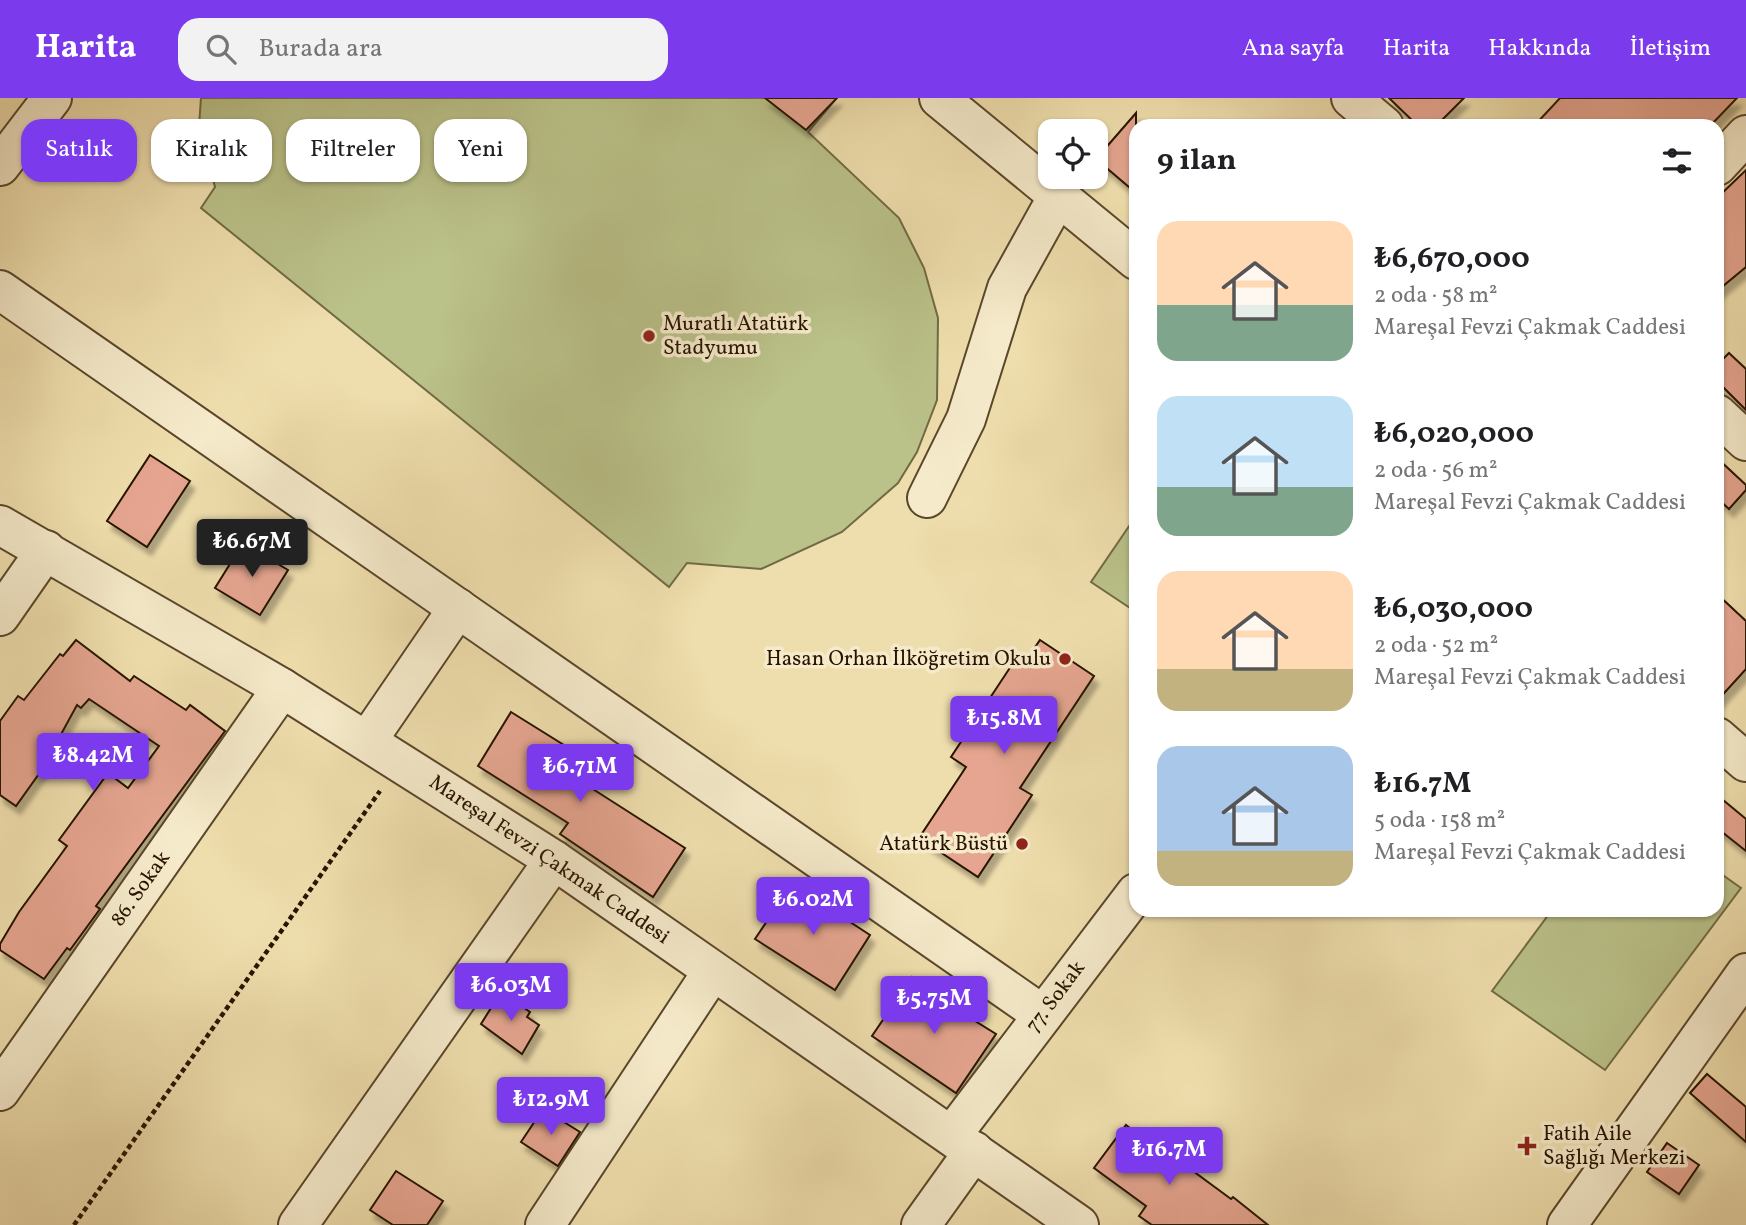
<!DOCTYPE html>
<html lang="tr">
<meta charset="utf-8">
<style>
body{margin:0;font-family:Vollkorn,serif;background:#f2f2f2;color:#202124;height:100vh;display:flex;flex-direction:column;font-size:26px;white-space:nowrap}
*{box-sizing:border-box;margin:0}
p{font-size:23px;color:#757577}
.icon{flex:none;width:38px;height:38px;fill:none;stroke:currentColor;stroke-width:2;stroke-linecap:round;stroke-linejoin:round}
.map{position:relative;flex:1;overflow:hidden}
.drawer{position:absolute;left:1129px;top:21px;width:595px;height:798px;display:flex;flex-direction:column;background:#fff;border-radius:21px;box-shadow:0 2px 5px #0004}
.drawer>*{flex:none}
.guide{position:absolute;left:21px;top:21px;width:665px;height:63px;display:flex;gap:14px}
.buttons{position:absolute;left:1038px;top:21px;display:grid;gap:14px}
.buttons a{display:grid;place-items:center;width:70px;height:70px;border-radius:14px;background:#fff;box-shadow:0 2px 5px #0004;font-size:35px}
.price{position:absolute;translate:-50% -60px;padding:0 16px;border-radius:7px;background:#7c3aed;color:#fff;font-size:23px;line-height:46px;filter:drop-shadow(0 2px 4px #0008)}
.price::after{content:'';position:absolute;left:50%;top:42px;width:21px;height:16px;margin-left:-10px;background:inherit;clip-path:polygon(0 0,100% 0,50% 100%)}
.price.active{background:#222;color:#fff}
ul{padding:0;list-style:none}
li{display:flex;align-items:center;gap:21px;height:175px;padding:0 28px}
li span{display:grid;place-items:center;flex:none;width:196px;height:140px;border-radius:21px;color:#555}
li>.icon{margin-inline-start:auto}
span .icon{width:84px;height:84px;fill:#fffc;stroke-width:1}
li b{font-size:30px}
h2{display:flex;justify-content:space-between;align-items:center;height:84px;padding:0 28px;font-size:30px}
.tag{padding:0 24px;border-radius:21px;background:#fff;box-shadow:0 2px 5px #0004;font-size:24px;line-height:63px}
.tag.active{background:#7c3aed;color:#fff}
header{display:flex;align-items:center;gap:42px;box-sizing:border-box;height:98px;padding:0 35px;background:#7c3aed;color:#fff}
header strong{font-size:33px}
nav{display:flex;gap:38px;margin-inline-start:auto;font-size:24px}
.search{width:490px;height:63px;background:#f2f2f2;display:flex;align-items:center;gap:18px;box-sizing:border-box;padding:0 24px;border-radius:21px;color:#757577;font-size:26px}
.map>svg:first-child{display:block}
.green{fill:#bac189;stroke:#716a44;stroke-width:2}
.building{fill:#e5a590;stroke:#281300;stroke-width:2;filter:url(#shadow)}
.lines{fill:none;stroke-linecap:round;stroke-linejoin:round}
.minor-casing{stroke:#5a462b;stroke-width:42}
.path{stroke:#281300;stroke-width:4.5;stroke-dasharray:5 3.5;stroke-linecap:butt}
.minor{stroke:#f5eaca;stroke-width:38}
.poi-dot{fill:#8f2418;stroke:#f5eaca;stroke-width:2.5}
.labels{text-anchor:middle;dominant-baseline:central;stroke-width:7;stroke-linejoin:round;paint-order:stroke}
.poi-label{font-size:21px;fill:#281300;stroke:#f5eaca;text-anchor:start}
.street-label{font-size:21px;fill:#281300;stroke:#f5eaca}
</style>
<header>
<strong>Harita</strong>
<div class="search"><svg class="icon" aria-label="search" viewBox="0 0 24 24"><circle cx="10" cy="10" r="6"/><path d="M15 15l6 6"/></svg>Burada ara</div>
<nav><a>Ana sayfa</a><a>Harita</a><a>Hakkında</a><a>İletişim</a></nav>
</header>
<div class="map">
<svg width="1746" height="1127" viewBox="0 0 1746 1127">
<defs>
<filter id="shadow"><feDropShadow dx="4.5" dy="8" stdDeviation="2" flood-color="#0004"/></filter>
</defs>
<rect width="100%" height="100%" fill="#efdead"/>
<filter id="stains"><feTurbulence type="fractalNoise" baseFrequency=".00286" numOctaves="4"/><feColorMatrix values="0 0 0 0 .2 0 0 0 0 .09 0 0 0 0 .02 0 0 0 .5 -.17"/></filter>
<radialGradient id="worn" r=".72"><stop offset=".6" stop-color="#630" stop-opacity="0"/><stop offset="1" stop-color="#630" stop-opacity=".3"/></radialGradient>
<!-- green -->
<g class="green">
<path d="M 201,0 L 833,0 L 835,2 L 808,34 L 899,120 L 924,170 L 938,220 L 937,302 L 917,354 L 898,385 L 842,434 L 761,471 L 687,465 L 669,489 L 201,110 L 215,89 L 199,28 Z"/>
<path d="M 1136,418 L 1136,514 L 1091,484 Z"/>
<path d="M 1717,773 L 1741,790 L 1605,972 L 1492,893 L 1552,812 L 1717,812 Z"/>
</g>
<!-- building -->
<g class="building">
<path d="M 765,0 L 837,0 L 806,32 Z"/>
<path d="M 1389,0 L 1464,0 L 1436,28 L 1418,28 Z"/>
<path d="M 1560,0 L 1737,0 L 1710,28 L 1534,28 Z"/>
<path d="M 1136,15 L 1136,95 L 1096,61 Z"/>
<path d="M 1746,72 L 1746,169 L 1717,193 L 1717,100 Z"/>
<path d="M 1729,255 L 1746,271 L 1746,312 L 1717,283 L 1717,267 Z"/>
<path d="M 150,357 L 190,383 L 147,449 L 107,423 Z"/>
<path d="M 1717,360 L 1746,387 L 1746,392 L 1729,411 L 1717,400 Z"/>
<path d="M 243,445 L 288,472 L 260,517 L 215,490 Z"/>
<path d="M 1717,496 L 1746,523 L 1746,571 L 1717,603 Z"/>
<path d="M 76,542 L 130,583 L 134,578 L 186,612 L 190,607 L 225,633 L 96,808 L 100,811 L 70,852 L 67,850 L 44,881 L 0,852 L 0,846 L 19,814 L 67,748 L 59,742 L 108,675 L 128,690 L 159,648 L 89,601 L 81,610 L 77,607 L 41,673 L 16,708 L 0,697 L 0,623 L 18,598 L 24,602 L 60,556 L 63,558 Z"/>
<path d="M 1040,542 L 1094,578 L 1020,690 L 1032,697 L 978,779 L 919,740 L 966,669 L 951,659 L 1019,556 L 1027,561 Z"/>
<path d="M 511,614 L 596,667 L 585,686 L 685,750 L 653,799 L 560,736 L 568,725 L 478,668 Z"/>
<path d="M 1717,697 L 1746,721 L 1746,753 L 1717,730 Z"/>
<path d="M 792,786 L 870,837 L 835,892 L 755,841 Z"/>
<path d="M 912,879 L 958,914 L 959,913 L 996,936 L 956,995 L 872,938 Z"/>
<path d="M 501,894 L 530,914 L 527,919 L 539,927 L 522,956 L 481,926 Z"/>
<path d="M 1707,976 L 1746,1009 L 1746,1044 L 1690,995 Z"/>
<path d="M 543,1011 L 580,1034 L 558,1068 L 521,1044 Z"/>
<path d="M 1126,1027 L 1176,1065 L 1178,1062 L 1231,1101 L 1233,1099 L 1268,1127 L 1152,1127 L 1139,1118 L 1146,1108 L 1094,1070 Z"/>
<path d="M 1667,1045 L 1699,1067 L 1679,1096 L 1647,1074 Z"/>
<path d="M 396,1073 L 443,1103 L 427,1127 L 393,1127 L 370,1112 Z"/>
</g>
<g class="lines">
<defs>
<g id="minor">
<path d="M 939,0 L 1136,162"/>
<path d="M 1351,0 L 1384,28"/>
<path d="M 0,68 L 52,0"/>
<path d="M 1717,68 L 1746,37"/>
<path d="M 0,192 L 1043,917"/>
<path d="M 1717,316 L 1746,343"/>
<path d="M 927,400 L 966,321 L 1007,190 L 1058,98"/>
<path d="M 0,427 L 282,590 L 554,762 L 1079,1127"/>
<path d="M 0,518 L 46,452"/>
<path d="M 1717,639 L 1746,664"/>
<path d="M 367,643 L 458,510"/>
<path d="M 0,993 L 282,590"/>
<path d="M 952,1037 L 1136,795"/>
<path d="M 298,1127 L 554,762"/>
<path d="M 545,1127 L 712,874"/>
<path d="M 921,1127 L 974,1053"/>
<path d="M 1567,1127 L 1746,875"/>
</g>
</defs>
<!-- minor casing -->
<use href="#minor" class="minor-casing"/>
<!-- path -->
<path class="path" d="M 74,1127 L 380,693"/>
<!-- minor -->
<use href="#minor" class="minor"/>
</g>
<!-- markers -->
<g class="poi-dot">
<circle cx="649" cy="238" r="7"/>
<circle cx="1065" cy="561" r="7"/>
<circle cx="1022" cy="746" r="7"/>
<path d="M1523.5 1037.5h7v7h7v7h-7v7h-7v-7h-7v-7h7z"/>
</g>
<g class="labels">
<!-- poi labels -->
<g class="poi-label">
<text x="663" y="226">Muratlı Atatürk<tspan x="663" dy="24">Stadyumu</tspan></text>
<text x="1051" y="561" text-anchor="end">Hasan Orhan İlköğretim Okulu</text>
<text x="1008" y="746" text-anchor="end">Atatürk Büstü</text>
<text x="1543" y="1036">Fatih Aile<tspan x="1543" dy="24">Sağlığı Merkezi</tspan></text>
</g>
<!-- street labels -->
<g class="street-label">
<text transform="translate(549 762) rotate(34)">Mareşal Fevzi Çakmak Caddesi</text>
<text transform="translate(141 791) rotate(-55)">86. Sokak</text>
<text transform="translate(1056 899) rotate(-53)">77. Sokak</text>
</g>
</g>
<rect width="100%" height="100%" filter="url(#stains)"/>
<rect width="100%" height="100%" fill="url(#worn)"/>
</svg>
<div class="buttons">
<a><svg class="icon" aria-label="locate" viewBox="0 0 24 24"><circle cx="12" cy="12" r="6"/><path d="M12 2v4M12 18v4M2 12h4M18 12h4"/></svg></a>
</div>
<b class="price active" style="left:252px;top:481px">₺6.67M</b>
<b class="price" style="left:1004px;top:658px">₺15.8M</b>
<b class="price" style="left:93px;top:695px">₺8.42M</b>
<b class="price" style="left:580px;top:706px">₺6.71M</b>
<b class="price" style="left:813px;top:839px">₺6.02M</b>
<b class="price" style="left:511px;top:925px">₺6.03M</b>
<b class="price" style="left:934px;top:938px">₺5.75M</b>
<b class="price" style="left:551px;top:1039px">₺12.9M</b>
<b class="price" style="left:1169px;top:1089px">₺16.7M</b>
<div class="guide">
<a class="tag active">Satılık</a>
<a class="tag">Kiralık</a>
<a class="tag">Filtreler</a>
<a class="tag">Yeni</a>
</div>
<section class="drawer">
<h2>9 ilan<svg class="icon" aria-label="filters" viewBox="0 0 24 24"><path d="M4 7h16M4 17h16"/><circle cx="9" cy="7" r="2"/><circle cx="15" cy="17" r="2"/></svg></h2>
<ul>
<li><span style="background:linear-gradient(#ffd9b3 60%,#7fa58c 0)"><svg class="icon" aria-label="home" viewBox="0 0 24 24"><path d="M3 11l9-7 9 7M6 9v11h12V9"/></svg></span><div><b>₺6,670,000</b><p>2 oda · 58 m²</p><p>Mareşal Fevzi Çakmak Caddesi</p></div></li>
<li><span style="background:linear-gradient(#bfe0f5 65%,#7fa58c 0)"><svg class="icon" aria-label="home" viewBox="0 0 24 24"><path d="M3 11l9-7 9 7M6 9v11h12V9"/></svg></span><div><b>₺6,020,000</b><p>2 oda · 56 m²</p><p>Mareşal Fevzi Çakmak Caddesi</p></div></li>
<li><span style="background:linear-gradient(#ffd9b3 70%,#c2b280 0)"><svg class="icon" aria-label="home" viewBox="0 0 24 24"><path d="M3 11l9-7 9 7M6 9v11h12V9"/></svg></span><div><b>₺6,030,000</b><p>2 oda · 52 m²</p><p>Mareşal Fevzi Çakmak Caddesi</p></div></li>
<li><span style="background:linear-gradient(#a9c7e8 75%,#c2b280 0)"><svg class="icon" aria-label="home" viewBox="0 0 24 24"><path d="M3 11l9-7 9 7M6 9v11h12V9"/></svg></span><div><b>₺16.7M</b><p>5 oda · 158 m²</p><p>Mareşal Fevzi Çakmak Caddesi</p></div></li>
</ul>
</section>
</div>
